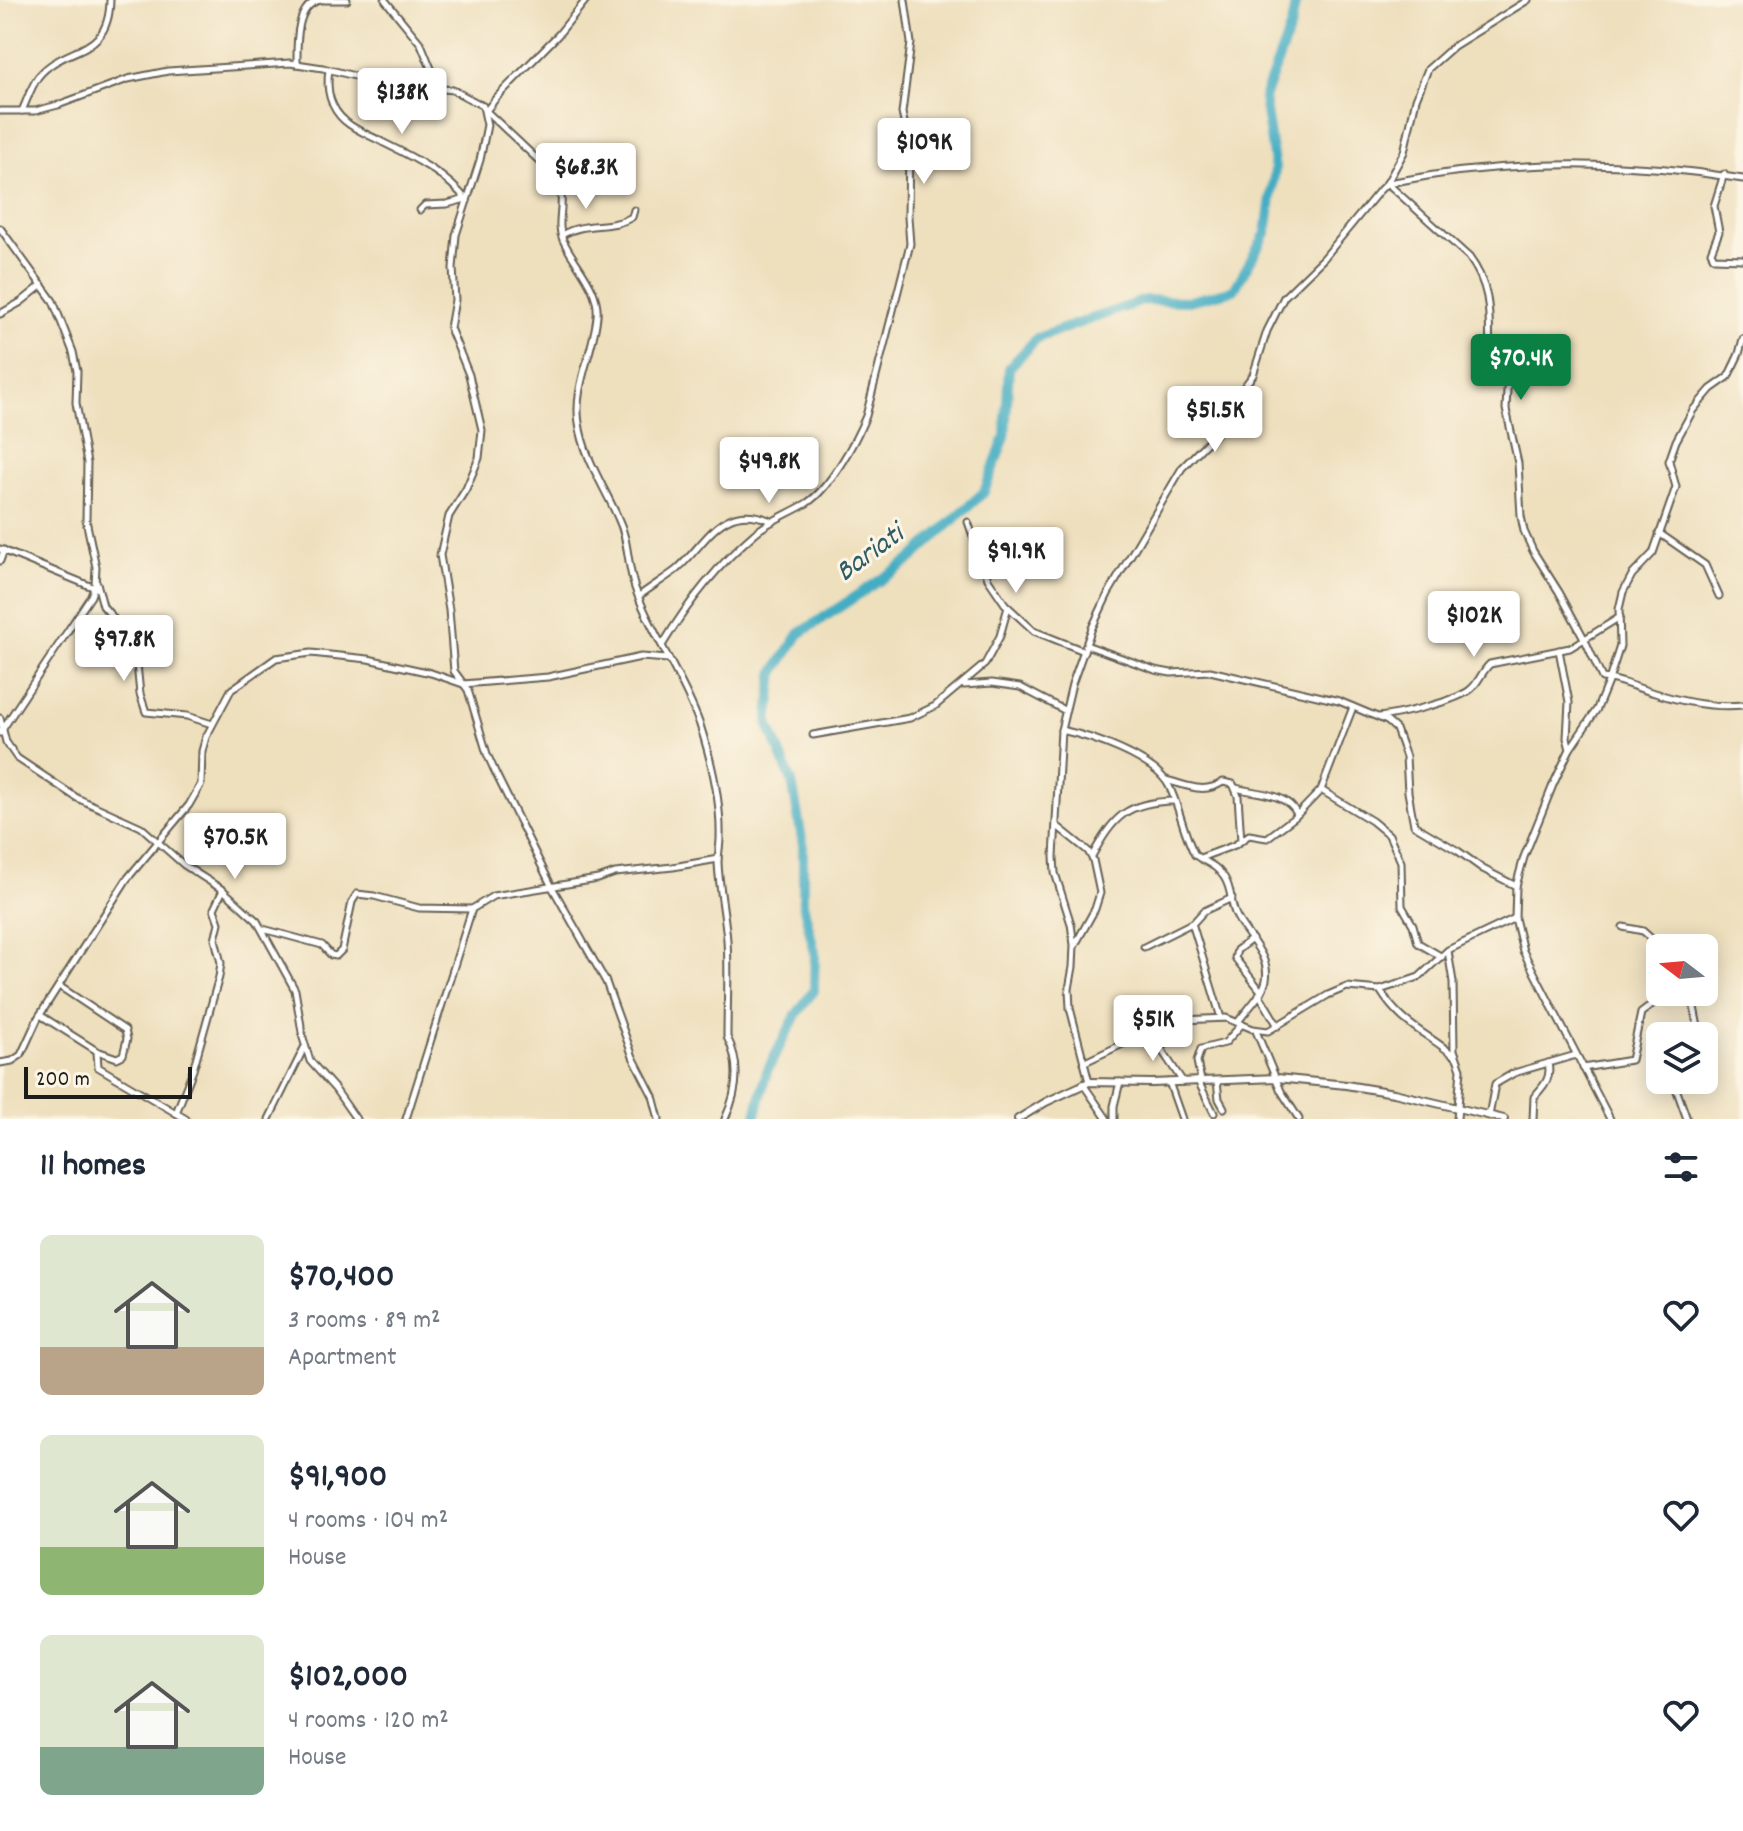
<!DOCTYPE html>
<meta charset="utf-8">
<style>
body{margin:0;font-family:Dekko,sans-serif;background:#f2f2f3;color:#1f2937;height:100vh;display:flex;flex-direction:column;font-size:30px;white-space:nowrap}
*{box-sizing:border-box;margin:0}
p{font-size:26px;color:#747a83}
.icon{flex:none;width:44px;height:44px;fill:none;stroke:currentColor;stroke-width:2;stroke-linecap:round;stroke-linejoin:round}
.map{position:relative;height:1119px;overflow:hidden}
.side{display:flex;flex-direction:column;background:#fff;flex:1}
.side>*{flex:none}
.needle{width:52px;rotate:286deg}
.buttons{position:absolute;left:1646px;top:934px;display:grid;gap:16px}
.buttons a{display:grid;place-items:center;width:72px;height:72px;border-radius:12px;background:#fff;box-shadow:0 4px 20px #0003;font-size:40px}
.scale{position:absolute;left:24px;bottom:20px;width:168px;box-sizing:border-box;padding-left:8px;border:4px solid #1c1c1c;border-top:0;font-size:22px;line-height:28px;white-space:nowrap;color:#1c1c1c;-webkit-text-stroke:6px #fcf5e5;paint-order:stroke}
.price{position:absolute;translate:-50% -68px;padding:0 18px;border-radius:8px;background:#fff;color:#222;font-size:26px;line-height:52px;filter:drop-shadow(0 2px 4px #0008)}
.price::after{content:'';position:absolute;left:50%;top:48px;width:24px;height:18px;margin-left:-12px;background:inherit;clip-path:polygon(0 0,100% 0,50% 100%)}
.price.current{background:#0b8043;color:#fff}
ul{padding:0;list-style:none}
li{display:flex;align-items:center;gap:24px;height:200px;padding:0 40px}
li span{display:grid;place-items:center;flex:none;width:224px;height:160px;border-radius:12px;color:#555}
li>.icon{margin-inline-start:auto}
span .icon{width:96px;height:96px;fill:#fffc;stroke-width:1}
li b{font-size:34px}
h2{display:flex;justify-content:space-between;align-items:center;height:96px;padding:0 40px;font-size:34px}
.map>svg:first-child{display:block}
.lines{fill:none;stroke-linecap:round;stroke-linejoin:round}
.river{stroke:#44adc3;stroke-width:10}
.minor-casing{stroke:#666054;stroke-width:9}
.tertiary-casing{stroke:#666054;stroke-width:10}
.minor{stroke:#fff;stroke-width:5}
.tertiary{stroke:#fff;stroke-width:6}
.labels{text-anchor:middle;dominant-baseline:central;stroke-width:6;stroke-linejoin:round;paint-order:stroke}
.water-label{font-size:30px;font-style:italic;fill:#2e5d67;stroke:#fcf5e5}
</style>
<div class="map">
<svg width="1743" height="1119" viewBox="0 0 1743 1119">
<rect width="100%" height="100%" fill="#fcf5e5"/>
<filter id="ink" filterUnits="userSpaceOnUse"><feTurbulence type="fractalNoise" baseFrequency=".0125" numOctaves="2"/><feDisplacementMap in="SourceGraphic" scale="16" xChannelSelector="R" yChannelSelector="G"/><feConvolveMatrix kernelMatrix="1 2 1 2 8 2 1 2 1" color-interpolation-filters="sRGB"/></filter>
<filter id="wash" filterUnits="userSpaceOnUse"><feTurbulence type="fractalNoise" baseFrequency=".006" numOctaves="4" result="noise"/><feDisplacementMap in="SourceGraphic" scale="32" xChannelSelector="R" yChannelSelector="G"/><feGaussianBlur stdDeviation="1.8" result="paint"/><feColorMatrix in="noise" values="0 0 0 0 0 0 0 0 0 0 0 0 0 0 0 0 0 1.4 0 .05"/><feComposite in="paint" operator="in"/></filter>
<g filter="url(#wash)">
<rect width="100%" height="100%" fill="#eedfbd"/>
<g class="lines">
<!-- river -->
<path class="river" d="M 755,1119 L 767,1071 L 796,1015 L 814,990 L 814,982 L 815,953 L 803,904 L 803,845 L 792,782 L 768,723 L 774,673 L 799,634 L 909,561 L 984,492 L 1005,437 L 1009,368 L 1037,338 L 1145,300 L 1189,301 L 1234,290 L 1266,233 L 1275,169 L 1264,98 L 1291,26 L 1296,0"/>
</g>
</g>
<g filter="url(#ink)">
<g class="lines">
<defs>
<g id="minor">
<path d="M 324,0 L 347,0"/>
<path d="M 385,0 L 421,44 L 439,88"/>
<path d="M 1528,0 L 1454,46 L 1428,69 L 1416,99 L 1404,152 L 1387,183 L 1469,257 C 1495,292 1488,322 1490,362 L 1492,365 L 1506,367 L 1508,372 L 1506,409 L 1518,463 L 1521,516 L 1524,531 L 1533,551 L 1559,592 L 1585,640 L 1602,678 C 1619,679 1636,688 1655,693 C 1683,702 1714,708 1743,705"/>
<path d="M 297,64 C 297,44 295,4 321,0"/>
<path d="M 329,70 C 326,89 330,108 345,121 C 356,131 372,136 384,143 C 413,157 448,175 467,201"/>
<path d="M 484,109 L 555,176 C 569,203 554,219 563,240 C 574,264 600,288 597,316 C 594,351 573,387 579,423 C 584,458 604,486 618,518 C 629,540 627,565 635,588 C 652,635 683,677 700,725 C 711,759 721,802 720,838 C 720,846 718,854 718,862 C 719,888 725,914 727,940 C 729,972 727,1004 727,1037 C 741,1064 738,1091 725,1119"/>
<path d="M 0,111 L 35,111 L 58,105 L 128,79 L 168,71 L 290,63 L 323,68 L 378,82 L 453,90 L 483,106 L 487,125 L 480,160 L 456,235 L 453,268 L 455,300 L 450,328 L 469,375 L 482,430 L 479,458 L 466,489 L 449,516 L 440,555 L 449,610 L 454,671 L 468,690 L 487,754 L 496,774 L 552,887 L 606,982 L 633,1057 L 653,1096 L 659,1119"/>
<path d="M 22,111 C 27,100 31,87 38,77 C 65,43 109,59 110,0"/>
<path d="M 486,111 L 496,98 L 558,35 L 586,0"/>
<path d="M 1724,174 L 1714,206 L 1719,232 L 1711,252 L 1714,258 L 1743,259"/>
<path d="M 420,210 L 425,205 L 447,204 L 466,199"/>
<path d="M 0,228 L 53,301 L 73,352 L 77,371 L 76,403 L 87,463 L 86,520 L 96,567 L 95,585 L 91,596 L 0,733"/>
<path d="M 562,235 C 584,221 611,230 632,217 L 634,210"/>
<path d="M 0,314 L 21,302 L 42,285"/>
<path d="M 968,522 L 988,579 L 1005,604 L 1034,631 L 1084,651"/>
<path d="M 1659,533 L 1705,565 L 1719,596"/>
<path d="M 0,549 L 95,588"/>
<path d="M 0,561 L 4,550"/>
<path d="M 97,583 L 103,606 L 135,644 L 140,694 L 146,712 L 187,716 L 212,724"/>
<path d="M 639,596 C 651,587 664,579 676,570 C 707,543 721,501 769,520"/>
<path d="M 663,644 C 687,604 719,564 754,534 C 770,520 789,514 807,503 C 831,487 855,442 866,416 L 910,244 L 908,217 L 909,145 L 902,113 L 911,43 L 905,0"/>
<path d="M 1086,645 L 1155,670 L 1171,673 L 1210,671 L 1339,701 L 1387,721 L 1396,729 L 1406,757 L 1408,792 L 1414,825 L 1458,851 L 1483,869 L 1516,886"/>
<path d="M 1559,650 L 1569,702 L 1567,738 L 1570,749"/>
<path d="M 964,685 L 992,683 L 1020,687 L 1064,710"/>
<path d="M 1379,717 C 1397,715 1458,701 1471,689 C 1479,682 1482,671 1490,664 L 1570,648 L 1620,617"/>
<path d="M 0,718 L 6,742 L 17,758 L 77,798 L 141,827 L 184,865 L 223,890 L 257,921 L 295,990 L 303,1038 L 310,1061 L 335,1089 L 356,1119"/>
<path d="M 1061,730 C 1090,736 1155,758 1169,786 C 1180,808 1183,833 1195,855 C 1207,864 1214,863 1224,877 C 1232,889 1230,901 1235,913 C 1243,934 1271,954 1266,980 C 1263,995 1246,1010 1238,1022"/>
<path d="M 813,735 L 910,718 L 935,706 L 985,664 L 1000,636 L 1008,607"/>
<path d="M 1166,780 C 1187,785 1203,795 1223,782 L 1233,784 L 1238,796 L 1241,841"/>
<path d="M 1236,788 C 1257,794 1286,792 1297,814"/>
<path d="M 1321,790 L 1372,821 L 1389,835 L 1401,862 L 1402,906 L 1413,925 L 1418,943 L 1442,957"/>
<path d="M 1057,826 L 1088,851 L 1093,860 L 1100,893 L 1095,909 L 1075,945"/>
<path d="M 1092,856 C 1114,816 1127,802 1174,801"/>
<path d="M 1200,858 L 1235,845 L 1249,835 L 1267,838 L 1295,817 L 1321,790 L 1353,707"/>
<path d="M 1192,923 L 1221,1018"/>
<path d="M 1623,927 L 1643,931 L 1662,948"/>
<path d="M 263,929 L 322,945 L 331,955 L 336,956 L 342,950 L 352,902 L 357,894 L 374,896 L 419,908 L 472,909"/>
<path d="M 1252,939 L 1237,950 L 1235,958 L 1261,991"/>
<path d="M 1144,947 L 1194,922 L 1204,911 L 1232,898"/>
<path d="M 1448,951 L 1453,982 L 1454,1050 L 1461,1069 L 1457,1119"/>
<path d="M 1380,990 C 1400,1024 1427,1033 1456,1057"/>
<path d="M 1691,992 L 1698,1027 L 1695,1036"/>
<path d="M 1259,994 L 1278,1026"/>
<path d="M 40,1015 L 97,1051 L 117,1058 L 123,1055 L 127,1039 L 125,1030 L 59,986"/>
<path d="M 1154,1029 L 1163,1052 L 1183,1082"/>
<path d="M 1256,1031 L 1281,1091 L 1299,1119"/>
<path d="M 97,1052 L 98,1067 L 186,1119"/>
<path d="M 1085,1062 L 1148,1032 L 1183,1020 L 1226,1018 L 1253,1029 L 1268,1031 L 1328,995 L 1347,987 L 1380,990 L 1419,977 L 1448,950 L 1515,918"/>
<path d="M 0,1063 L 12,1061 L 21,1055 L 38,1018 L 127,879 L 189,805 L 201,784 L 202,751 L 206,737 L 231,690 L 276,658 L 311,653 L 368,659 L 431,673 L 463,684 L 548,677 L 641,657 L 668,659"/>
<path d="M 1583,1068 L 1631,1060 L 1641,1013 L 1661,998 L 1663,992"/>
<path d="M 1673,1080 L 1687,1119"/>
<path d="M 1198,1081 L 1214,1113"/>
<path d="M 1201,1081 L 1197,1061 L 1201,1049 L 1225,1043 L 1242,1024"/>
<path d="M 1217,1081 L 1219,1099 L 1224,1108"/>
<path d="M 1089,1082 L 1070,1008 L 1069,989 L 1073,967 L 1074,945 L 1071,924 L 1055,873 L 1054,857 L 1061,730 L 1072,684 L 1092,628 L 1108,594 L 1182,468 L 1223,426 L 1236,397 L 1253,375 L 1267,331 L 1284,297 L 1324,258 L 1380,190 L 1387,183 L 1394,182 C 1507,159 1630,160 1743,179"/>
<path d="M 1169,1082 L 1182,1119"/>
<path d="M 1083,1084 L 1107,1119"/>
<path d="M 176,1113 L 193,1070 L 219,977 L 221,963 L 215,939 L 219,923 L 214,909 L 223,890"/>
<path d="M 1489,1116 L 1495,1084 L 1514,1073 L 1576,1055"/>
<path d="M 269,1119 L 304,1048"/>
<path d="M 406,1119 L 472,909 L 493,896 L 598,879 L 615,873 L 673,867 L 718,859"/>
<path d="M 1114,1119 L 1114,1106 L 1120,1082"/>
<path d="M 1533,1119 L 1534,1097 C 1543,1086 1552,1079 1548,1063"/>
<path d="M 1610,1119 L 1523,951 L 1515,918 L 1516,886 L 1524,857 L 1553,785 L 1570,749 L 1597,709 L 1610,677 L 1620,646 L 1619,609 L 1623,592 L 1632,575 L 1653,553 L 1676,487 L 1669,461 L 1676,441 L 1693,410 L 1711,389 L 1728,377 L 1739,354 L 1743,339"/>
</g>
<path id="tertiary" d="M 1018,1119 L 1046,1102 L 1089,1082 L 1152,1083 L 1277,1078 L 1346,1085 L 1394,1093 L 1504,1119"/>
</defs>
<!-- minor casing -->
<use href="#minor" class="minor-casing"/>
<!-- tertiary casing -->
<use href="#tertiary" class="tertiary-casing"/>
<!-- minor -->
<use href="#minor" class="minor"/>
<!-- tertiary -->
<use href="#tertiary" class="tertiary"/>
</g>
</g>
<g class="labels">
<!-- water labels -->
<g class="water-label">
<text transform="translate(871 555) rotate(-36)">Bariati</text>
</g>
</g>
</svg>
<div class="buttons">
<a><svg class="needle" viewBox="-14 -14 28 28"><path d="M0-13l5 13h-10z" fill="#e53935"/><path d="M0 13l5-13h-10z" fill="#747a83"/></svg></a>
<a><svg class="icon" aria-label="layers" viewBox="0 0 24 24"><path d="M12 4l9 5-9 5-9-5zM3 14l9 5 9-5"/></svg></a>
</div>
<div class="scale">200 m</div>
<b class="price" style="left:402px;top:136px">$138K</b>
<b class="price" style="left:924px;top:186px">$109K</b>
<b class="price" style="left:586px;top:211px">$68.3K</b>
<b class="price current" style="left:1521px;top:402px">$70.4K</b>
<b class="price" style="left:1215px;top:454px">$51.5K</b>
<b class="price" style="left:769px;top:505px">$49.8K</b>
<b class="price" style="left:1016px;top:595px">$91.9K</b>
<b class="price" style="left:1474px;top:659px">$102K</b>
<b class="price" style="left:124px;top:683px">$97.8K</b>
<b class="price" style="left:235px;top:881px">$70.5K</b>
<b class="price" style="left:1153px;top:1063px">$51K</b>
</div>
<section class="side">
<h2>11 homes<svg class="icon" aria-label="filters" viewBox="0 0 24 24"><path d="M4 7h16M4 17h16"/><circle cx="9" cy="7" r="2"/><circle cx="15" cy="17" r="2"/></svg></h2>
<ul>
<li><span style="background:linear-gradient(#dfe7d0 70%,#b9a48a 0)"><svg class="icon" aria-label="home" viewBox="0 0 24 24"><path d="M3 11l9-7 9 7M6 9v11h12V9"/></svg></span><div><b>$70,400</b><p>3 rooms · 89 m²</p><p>Apartment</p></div><svg class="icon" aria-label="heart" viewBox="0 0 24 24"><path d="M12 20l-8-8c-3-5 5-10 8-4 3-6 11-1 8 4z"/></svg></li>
<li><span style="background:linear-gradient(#dfe7d0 70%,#8fb573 0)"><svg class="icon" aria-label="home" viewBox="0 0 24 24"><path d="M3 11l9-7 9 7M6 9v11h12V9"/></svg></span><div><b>$91,900</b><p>4 rooms · 104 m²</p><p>House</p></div><svg class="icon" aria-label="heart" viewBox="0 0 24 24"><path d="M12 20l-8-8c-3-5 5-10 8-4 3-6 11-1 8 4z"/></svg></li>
<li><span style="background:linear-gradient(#dfe7d0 70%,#7fa58c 0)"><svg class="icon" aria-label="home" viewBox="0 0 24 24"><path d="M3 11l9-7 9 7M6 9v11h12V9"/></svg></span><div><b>$102,000</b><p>4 rooms · 120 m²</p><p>House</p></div><svg class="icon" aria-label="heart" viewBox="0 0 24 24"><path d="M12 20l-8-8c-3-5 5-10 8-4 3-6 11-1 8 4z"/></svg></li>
</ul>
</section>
